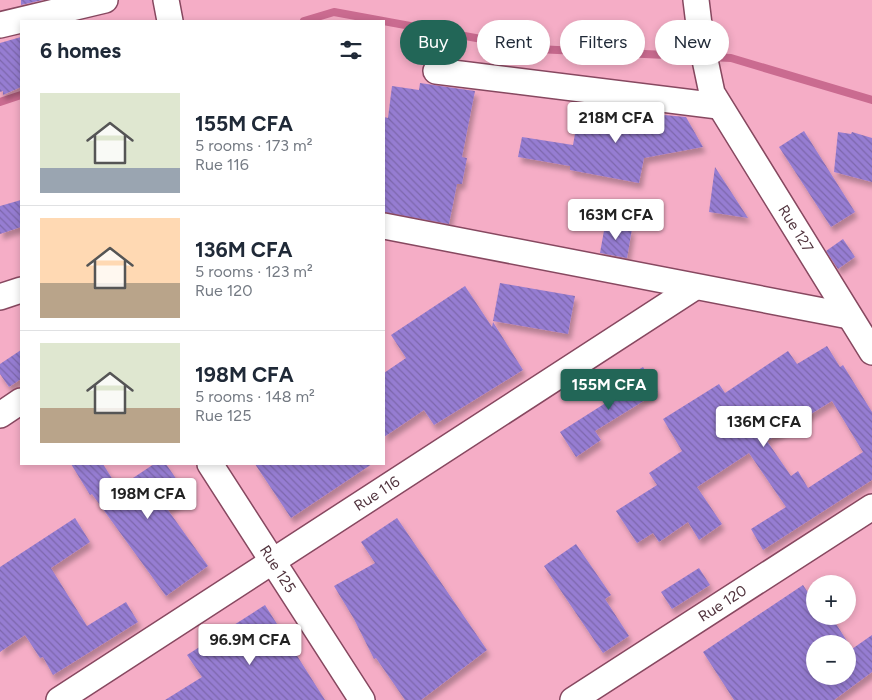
<!DOCTYPE html>
<meta charset="utf-8">
<style>
body{margin:0;font-family:Figtree,sans-serif;background:#f2f2f3;color:#1f2937;height:100vh;display:flex;flex-direction:column;font-size:19px;white-space:nowrap}
*{box-sizing:border-box;margin:0}
p{font-size:16px;color:#747a83}
.icon{flex:none;width:28px;height:28px;fill:none;stroke:currentColor;stroke-width:2;stroke-linecap:round;stroke-linejoin:round}
.map{position:relative;flex:1;overflow:hidden}
.side{position:absolute;left:20px;top:20px;width:365px;height:445px;display:flex;flex-direction:column;background:#fff;border-radius:0px;box-shadow:0 2px 8px #0003}
.side>*{flex:none}
.banner{position:absolute;left:400px;top:20px;width:396px;height:45px;display:flex;gap:10px}
.controls{position:absolute;left:806px;top:575px;display:grid;gap:10px}
.controls a{display:grid;place-items:center;width:50px;height:50px;border-radius:50%;background:#fff;box-shadow:0 2px 8px #0003;font-size:25px}
.price{position:absolute;translate:-50% -42px;padding:0 11px;border-radius:5px;background:#fff;color:#222;font-size:16px;line-height:32px;filter:drop-shadow(0 1px 2px #0008)}
.price::after{content:'';position:absolute;left:50%;top:30px;width:15px;height:11px;margin-left:-8px;background:inherit;clip-path:polygon(0 0,100% 0,50% 100%)}
.price.current{background:#226657;color:#fff}
ul{padding:0;list-style:none}
li{display:flex;align-items:center;gap:15px;height:125px;padding:0 20px}
li+li{border-top:1px solid #e0e1e3}
li span{display:grid;place-items:center;flex:none;width:140px;height:100px;border-radius:0px;color:#555}
li>.icon{margin-inline-start:auto}
span .icon{width:60px;height:60px;fill:#fffc;stroke-width:1}
li b{font-size:21px}
h2{display:flex;justify-content:space-between;align-items:center;height:60px;padding:0 20px;font-size:21px}
.pill{padding:0 18px;border-radius:22px;background:#fff;box-shadow:0 2px 8px #0003;font-size:18px;line-height:45px}
.pill.current{background:#226657;color:#fff}
.map>svg:first-child{display:block}
.lines{fill:none;stroke-linecap:round;stroke-linejoin:round}
.stream{stroke:#ca6b90;stroke-width:8}
.building{fill:url(#building-back-hatch);fill-rule:evenodd;filter:url(#shadow)}
.minor-casing{stroke:#874860;stroke-width:28}
.minor{stroke:#fff;stroke-width:25}
.labels{text-anchor:middle;dominant-baseline:central;stroke-width:4.5;stroke-linejoin:round;paint-order:stroke}
.street-label{font-size:15px;fill:#50333d;stroke:#fabfd3}
</style>
<div class="map">
<svg width="872" height="700" viewBox="0 0 872 700">
<defs>
<pattern id="building-back-hatch" width="6" height="6" patternUnits="userSpaceOnUse" patternTransform="scale(1.25)"><rect width="6" height="6" fill="#967dd2"/><path d="M-1 5l2 2M0 0l6 6M5-1l2 2" fill="none" stroke="#7d67ac"/></pattern>
<filter id="shadow"><feDropShadow dx="3" dy="5.5" stdDeviation="2.5" flood-color="#0004"/></filter>
</defs>
<rect width="100%" height="100%" fill="#f5adc6"/>
<g class="lines">
<!-- stream -->
<g class="stream">
<path d="M 304,21 L 334,12 L 536,49 L 731,58 L 872,100"/>
<path d="M 0,102 L 21,95"/>
</g>
</g>
<!-- building -->
<g class="building">
<path d="M 21,0 L 43,0 L 21,5 Z"/>
<path d="M 21,37 L 21,87 L 3,95 L 3,91 L 0,92 L 0,43 Z"/>
<path d="M 420,83 L 475,91 L 462,157 L 467,158 L 462,184 L 457,184 L 449,224 L 384,212 L 384,117 L 388,118 L 392,86 L 419,90 Z"/>
<path d="M 610,110 L 686,117 L 703,147 L 644,158 L 639,183 L 570,170 L 570,166 L 518,157 L 522,137 L 573,145 L 578,117 L 608,122 Z"/>
<path d="M 804,131 L 855,212 L 831,227 L 779,147 Z"/>
<path d="M 838,132 L 851,134 L 852,132 L 872,138 L 872,182 L 834,172 Z"/>
<path d="M 715,167 L 748,218 L 709,212 Z"/>
<path d="M 21,200 L 21,227 L 0,234 L 0,206 Z"/>
<path d="M 605,225 L 632,229 L 627,258 L 600,253 Z"/>
<path d="M 843,239 L 855,257 L 838,269 L 826,251 Z"/>
<path d="M 500,283 L 575,296 L 568,334 L 493,321 Z"/>
<path d="M 465,286 L 492,327 L 493,322 L 523,370 L 434,425 L 424,410 L 384,437 L 384,373 L 406,358 L 391,335 Z"/>
<path d="M 827,346 L 840,367 L 843,365 L 872,412 L 872,480 L 763,550 L 751,529 L 786,507 L 749,453 L 697,487 L 722,524 L 699,540 L 688,522 L 659,542 L 653,533 L 637,543 L 616,511 L 657,485 L 649,473 L 682,451 L 663,419 L 719,384 L 725,393 L 788,351 L 797,364 ZM 832,401 L 863,452 L 808,488 L 798,471 L 791,476 L 767,441 Z"/>
<path d="M 21,350 L 21,379 L 9,387 L 0,374 L 0,364 Z"/>
<path d="M 643,367 L 658,392 L 595,431 L 601,440 L 576,457 L 560,432 L 615,397 L 609,387 Z"/>
<path d="M 71,464 L 103,464 L 118,488 L 154,464 L 166,464 L 177,480 L 180,478 L 192,495 L 168,510 L 208,566 L 166,596 L 92,494 L 90,495 Z"/>
<path d="M 255,464 L 372,464 L 291,518 Z"/>
<path d="M 75,518 L 90,542 L 51,568 L 87,626 L 126,602 L 138,622 L 53,675 L 43,657 L 40,658 L 25,635 L 0,652 L 0,567 Z"/>
<path d="M 397,518 L 487,650 L 421,700 L 405,700 L 376,658 L 374,659 L 354,619 L 334,586 L 375,563 L 361,542 Z"/>
<path d="M 576,544 L 611,595 L 605,599 L 629,636 L 603,653 L 544,566 Z"/>
<path d="M 699,568 L 710,585 L 672,609 L 661,592 Z"/>
<path d="M 803,585 L 815,603 L 815,616 L 831,616 L 852,649 L 872,635 L 872,672 L 834,700 L 734,700 L 703,652 ZM 815,644 L 848,644 L 848,676 L 815,676 Z"/>
<path d="M 265,605 L 325,700 L 165,700 L 202,677 L 187,655 Z"/>
</g>
<g class="lines">
<defs>
<g id="minor">
<path d="M 166,0 L 170,21"/>
<path id="s1" d="M 696,0 L 701,41 L 712,93 L 872,352"/>
<path d="M 0,25 L 105,0"/>
<path d="M 436,71 L 718,106"/>
<path d="M 384,226 L 849,316"/>
<path d="M 0,297 L 21,290"/>
<path d="M 0,415 L 21,401"/>
<path id="s2" d="M 210,464 L 362,700"/>
<path id="s3" d="M 59,700 L 695,287"/>
<path id="s4" d="M 573,700 L 872,507"/>
</g>
</defs>
<!-- minor casing -->
<use href="#minor" class="minor-casing"/>
<!-- minor -->
<use href="#minor" class="minor"/>
</g>
<g class="labels">
<!-- street labels -->
<g class="street-label">
<text stroke="none"><textPath href="#s1" startOffset="254">Rue 127</textPath></text>
<text stroke="none"><textPath href="#s3" startOffset="379">Rue 116</textPath></text>
<text stroke="none"><textPath href="#s2" startOffset="125">Rue 125</textPath></text>
<text stroke="none"><textPath href="#s4" startOffset="178">Rue 120</textPath></text>
</g>
</g>
</svg>
<div class="controls">
<a>+</a>
<a>−</a>
</div>
<b class="price" style="left:616px;top:144px">218M CFA</b>
<b class="price" style="left:616px;top:241px">163M CFA</b>
<b class="price current" style="left:609px;top:411px">155M CFA</b>
<b class="price" style="left:764px;top:448px">136M CFA</b>
<b class="price" style="left:148px;top:520px">198M CFA</b>
<b class="price" style="left:250px;top:666px">96.9M CFA</b>
<div class="banner">
<a class="pill current">Buy</a>
<a class="pill">Rent</a>
<a class="pill">Filters</a>
<a class="pill">New</a>
</div>
<section class="side">
<h2>6 homes<svg class="icon" aria-label="filters" viewBox="0 0 24 24"><path d="M4 7h16M4 17h16"/><circle cx="9" cy="7" r="2"/><circle cx="15" cy="17" r="2"/></svg></h2>
<ul>
<li><span style="background:linear-gradient(#dfe7d0 75%,#9aa5b1 0)"><svg class="icon" aria-label="home" viewBox="0 0 24 24"><path d="M3 11l9-7 9 7M6 9v11h12V9"/></svg></span><div><b>155M CFA</b><p>5 rooms · 173 m²</p><p>Rue 116</p></div></li>
<li><span style="background:linear-gradient(#ffd9b3 65%,#b9a48a 0)"><svg class="icon" aria-label="home" viewBox="0 0 24 24"><path d="M3 11l9-7 9 7M6 9v11h12V9"/></svg></span><div><b>136M CFA</b><p>5 rooms · 123 m²</p><p>Rue 120</p></div></li>
<li><span style="background:linear-gradient(#dfe7d0 65%,#b9a48a 0)"><svg class="icon" aria-label="home" viewBox="0 0 24 24"><path d="M3 11l9-7 9 7M6 9v11h12V9"/></svg></span><div><b>198M CFA</b><p>5 rooms · 148 m²</p><p>Rue 125</p></div></li>
</ul>
</section>
</div>
